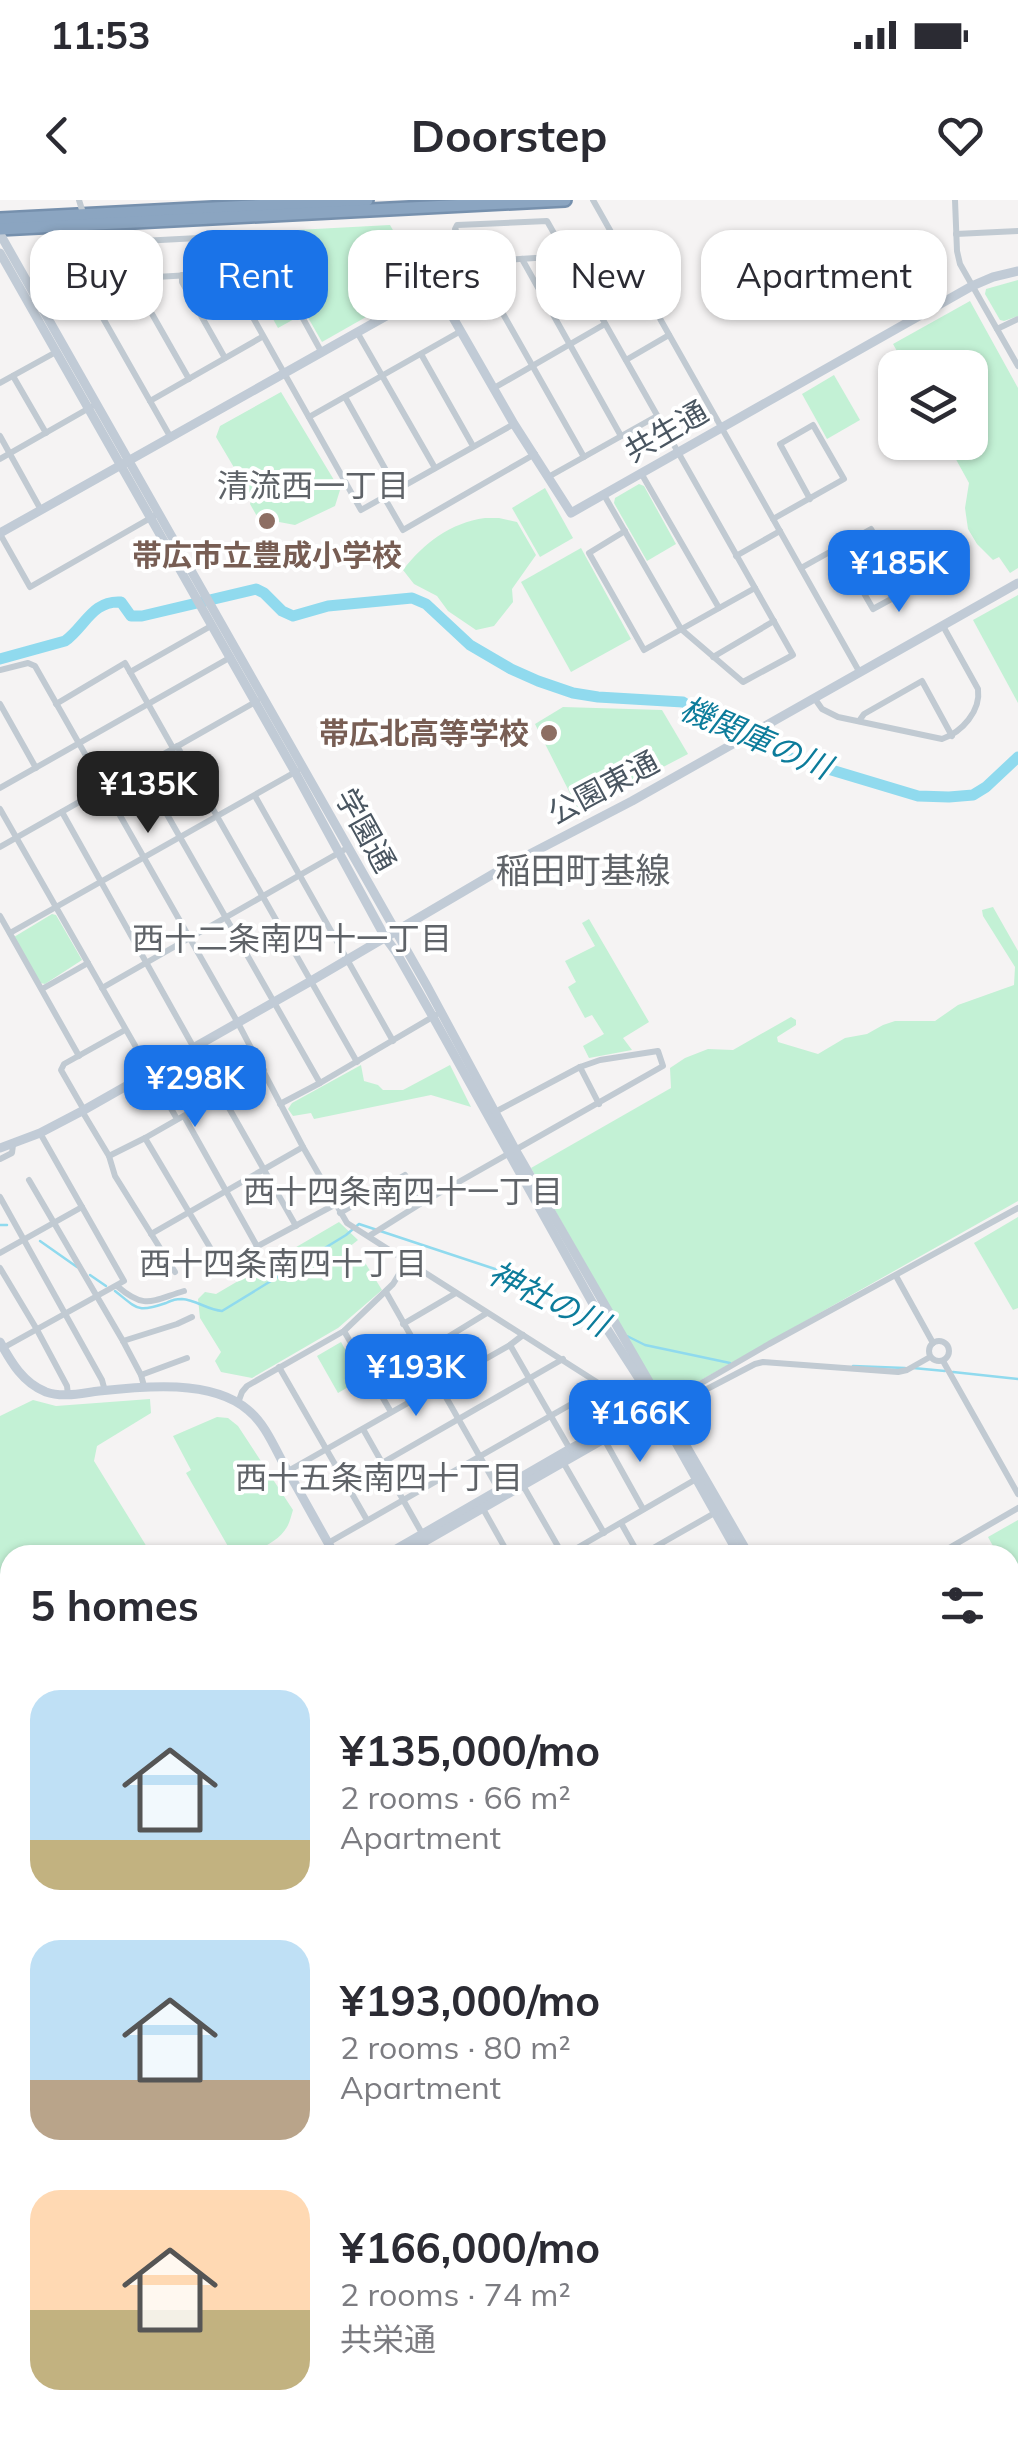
<!DOCTYPE html>
<meta charset="utf-8">
<style>
body{margin:0;font-family:Mulish,"Noto Sans JP",sans-serif;background:#f2f2f3;color:#2b2b33;height:100vh;display:flex;flex-direction:column;font-size:38px;white-space:nowrap}
*{box-sizing:border-box;margin:0}
p{font-size:32px;color:#7c7c81}
.icon{flex:none;width:55px;height:55px;fill:none;stroke:currentColor;stroke-width:2;stroke-linecap:round;stroke-linejoin:round}
.map{position:relative;flex:1;overflow:hidden}
.sheet{position:absolute;left:0px;top:1345px;width:1020px;height:892px;display:flex;flex-direction:column;background:#fff;border-radius:30px 30px 0 0;box-shadow:0 2px 8px #0004}
.sheet>*{flex:none}
.hud{position:absolute;left:30px;top:30px;width:960px;height:90px;display:flex;gap:20px}
.buttons{position:absolute;left:878px;top:150px;display:grid;gap:20px}
.buttons a{display:grid;place-items:center;width:110px;height:110px;border-radius:20px;background:#fff;box-shadow:0 2px 8px #0004;font-size:50px}
.price{position:absolute;translate:-50% -85px;padding:0 22px;border-radius:20px;background:#1a73e8;color:#fff;font-size:32px;line-height:65px;filter:drop-shadow(0 2px 5px #0008)}
.price::after{content:'';position:absolute;left:50%;top:60px;width:30px;height:22px;margin-left:-15px;background:inherit;clip-path:polygon(0 0,100% 0,50% 100%)}
.price.current{background:#222;color:#fff}
ul{padding:0;list-style:none}
li{display:flex;align-items:center;gap:30px;height:250px;padding:0 30px}
li span{display:grid;place-items:center;flex:none;width:280px;height:200px;border-radius:30px;color:#555}
li>.icon{margin-inline-start:auto}
span .icon{width:120px;height:120px;fill:#fffc;stroke-width:1}
li b{font-size:42px}
h2{display:flex;justify-content:space-between;align-items:center;height:120px;padding:0 30px;font-size:42px}
.chip{padding:0 35px;border-radius:30px;background:#fff;box-shadow:0 2px 8px #0004;font-size:35px;line-height:90px}
.chip.current{background:#1a73e8;color:#fff}
.status{display:flex;justify-content:space-between;align-items:center;height:70px;padding:0 50px;background:#fff;direction:ltr}
.status svg{height:28px;fill:currentColor}
header{display:flex;justify-content:space-between;align-items:center;height:130px;padding:0 30px;background:#fff;font-size:45px;font-weight:700}
.map>svg:first-child{display:block}
.green{fill:#c3f1d5}
.lines{fill:none;stroke-linecap:round;stroke-linejoin:round}
.stream{stroke:#90daee;stroke-width:2.5}
.river{stroke:#90daee;stroke-width:11}
.highway-casing{stroke:#7690ad;stroke-width:16}
.street{stroke:#c1cad2;stroke-width:6}
.secondary{stroke:#c1cbd6;stroke-width:9}
.highway{stroke:#8ba5c1;stroke-width:11}
.education-dot{fill:#8d6e63;stroke:#fff;stroke-width:4}
.labels{text-anchor:middle;dominant-baseline:central;stroke-width:8;stroke-linejoin:round;paint-order:stroke}
.street-label{font-size:30px;fill:#4a5661;stroke:#fff}
.education-label{font-size:30px;font-weight:bold;fill:#785e54;stroke:#fff}
.neighbourhood-label{font-size:32px;fill:#5f6368;stroke:#fff}
.water-label{font-size:32px;font-style:italic;fill:#0c7c9b;stroke:#fff}
.quarter-label{font-size:35px;fill:#5f6368;stroke:#fff}
</style>
<div class="status"><b>11:53</b><svg viewBox="0 0 49 12"><path d="M0 12V9h3v3zM5 12V6h3v6zM10 12V3h3v9zM15 12V0h3v12zM26 1h20v11H26zM47 4h2v5h-2z"/></svg></div>
<header><svg class="icon" aria-label="back" viewBox="0 0 24 24"><path d="M15 5l-7 7 7 7"/></svg>Doorstep<svg class="icon" aria-label="heart" viewBox="0 0 24 24"><path d="M12 20l-8-8c-3-5 5-10 8-4 3-6 11-1 8 4z"/></svg></header>
<div class="map">
<svg width="1018" height="2237" viewBox="0 0 1018 2237">
<rect width="100%" height="100%" fill="#f5f3f3"/>
<!-- green -->
<g class="green">
<path d="M 390,25 L 424,84 L 322,142 L 259,32 Z"/>
<path d="M 1018,80 L 1018,116 L 1004,121 L 1000,120 L 985,94 L 986,89 Z"/>
<path d="M 279,94 L 281,97 L 283,96 L 296,118 L 278,128 L 264,103 Z"/>
<path d="M 970,101 L 1018,188 L 1018,368 L 1010,373 L 999,357 L 993,360 L 977,344 L 968,329 L 965,308 L 969,283 L 947,243 L 970,242 L 970,168 L 906,167 L 893,144 Z"/>
<path d="M 834,175 L 860,220 L 827,239 L 802,194 Z"/>
<path d="M 281,192 L 340,290 L 335,306 L 295,325 L 258,318 L 250,304 L 252,298 L 216,237 L 220,226 Z"/>
<path d="M 639,284 L 644,286 L 676,344 L 647,361 L 614,303 L 615,298 Z"/>
<path d="M 545,288 L 573,338 L 540,357 L 512,308 Z"/>
<path d="M 485,318 L 499,318 L 517,322 L 536,355 L 512,389 L 513,402 L 494,426 L 476,430 L 448,411 L 437,396 L 414,384 L 403,370 C 424,343 450,323 485,318 Z"/>
<path d="M 581,348 L 631,439 L 571,472 L 521,382 Z"/>
<path d="M 1018,395 L 1018,503 L 973,420 Z"/>
<path d="M 563,507 L 662,510 L 688,554 L 579,611 L 535,524 Z"/>
<path d="M 993,707 L 1018,751 L 1018,1001 L 671,1197 L 660,1195 L 531,968 L 671,888 L 670,868 L 685,858 L 708,849 L 733,850 L 791,817 L 796,820 L 796,825 L 777,837 L 778,842 L 818,854 L 845,838 L 867,834 L 883,825 L 895,821 L 935,821 L 958,805 L 1014,785 L 1015,767 L 983,716 L 982,710 Z"/>
<path d="M 52,714 L 56,715 L 82,760 L 45,784 L 40,783 L 14,737 Z"/>
<path d="M 589,719 L 649,822 L 623,838 L 632,850 L 589,858 L 583,846 L 604,834 L 592,815 L 585,818 L 568,787 L 576,782 L 565,761 L 595,746 L 582,723 Z"/>
<path d="M 361,865 L 364,881 L 378,885 L 383,890 L 403,890 L 450,865 L 471,907 L 431,895 L 314,919 L 311,913 L 293,916 L 288,909 L 292,903 Z"/>
<path d="M 1018,1017 L 1018,1108 L 1013,1110 L 974,1043 Z"/>
<path d="M 339,1022 L 358,1040 L 344,1051 L 355,1064 L 364,1061 L 382,1090 L 338,1128 L 252,1178 L 221,1172 L 215,1161 L 221,1152 L 200,1118 L 198,1099 L 205,1092 L 216,1094 Z"/>
<path d="M 341,1142 L 362,1179 L 338,1193 L 317,1156 Z"/>
<path d="M 150,1199 L 151,1213 L 97,1246 L 94,1261 L 150,1352 L 162,1350 L 168,1355 L 10,1355 L 10,1383 L 0,1378 L 0,1216 L 33,1200 L 56,1206 Z"/>
<path d="M 217,1217 L 228,1218 L 238,1226 L 293,1310 C 291,1316 290,1322 287,1327 C 278,1343 251,1355 233,1355 L 186,1273 L 191,1270 L 173,1236 Z"/>
<path d="M 1018,1320 L 1018,1384 L 1015,1385 L 1010,1377 L 1010,1355 L 998,1355 L 988,1337 Z"/>
<path d="M 0,1482 L 10,1499 L 10,1552 L 0,1558 Z"/>
<path d="M 1010,1838 L 1018,1845 L 1018,1948 L 1010,1942 Z"/>
<path d="M 1010,1947 L 1018,1952 L 1018,2121 L 1014,2136 L 1010,2135 Z"/>
<path d="M 0,1954 L 10,1972 L 10,2023 L 0,2029 Z"/>
<path d="M 297,2228 L 471,2228 L 466,2237 L 280,2237 Z"/>
</g>
<g class="lines">
<!-- stream -->
<g class="stream">
<path d="M 0,1025 L 7,1025"/>
<path d="M 40,1041 L 77,1067"/>
<path d="M 90,1075 L 106,1086"/>
<path d="M 115,1091 C 138,1109 137,1113 166,1103 C 173,1100 175,1099 182,1099 C 196,1100 208,1110 222,1111 L 346,1035 L 359,1024 L 495,1069 L 598,1121"/>
<path d="M 627,1136 L 645,1145 L 730,1163"/>
<path d="M 853,1166 L 905,1168"/>
<path d="M 913,1168 L 945,1171"/>
<path d="M 953,1172 L 1018,1179"/>
</g>
<!-- river -->
<g class="river">
<path d="M 0,459 L 65,441 C 85,427 92,400 121,402 L 131,416 L 142,416 L 256,389 L 264,393 L 282,411 L 293,416 L 328,406 L 412,398 L 426,404 L 470,445 L 511,469 L 538,481 L 573,493 L 598,497 L 683,502 L 717,524 L 737,527 L 778,554 L 918,596 L 949,597 L 973,595 L 986,587 L 1018,557"/>
<path d="M 0,1401 L 10,1406"/>
<path d="M 1010,1872 L 1018,1878"/>
</g>
<defs>
<g id="highway">
<path d="M 0,19 L 367,0"/>
<path d="M 0,29 L 565,0"/>
</g>
</defs>
<!-- highway casing -->
<use href="#highway" class="highway-casing"/>
<!-- street -->
<g class="street">
<path d="M 79,0 L 83,13"/>
<path d="M 593,0 L 860,473"/>
<path d="M 955,0 L 957,51 L 960,64 L 1018,166"/>
<path d="M 956,34 L 1018,31"/>
<path d="M 522,59 L 621,236"/>
<path d="M 474,62 L 566,56"/>
<path d="M 228,73 L 361,310 L 514,224"/>
<path d="M 182,75 L 182,82 L 225,158"/>
<path d="M 134,77 L 135,84 L 189,179"/>
<path d="M 105,79 L 103,43 L 257,35 L 322,153"/>
<path d="M 997,129 L 1018,119"/>
<path d="M 357,132 L 435,268"/>
<path d="M 421,154 L 473,246"/>
<path d="M 626,160 L 669,135"/>
<path d="M 13,176 L 46,233"/>
<path d="M 0,183 L 56,152"/>
<path d="M 494,188 L 605,124"/>
<path d="M 345,197 L 397,290"/>
<path d="M 150,201 L 262,137"/>
<path d="M 309,217 L 461,131"/>
<path d="M 0,236 L 41,310"/>
<path d="M 171,238 L 87,90 L 86,81 L 276,70"/>
<path d="M 584,257 L 455,29 L 457,25 L 547,21 L 793,455 L 743,482 L 681,429 L 604,295"/>
<path d="M 0,259 L 91,207"/>
<path d="M 641,273 L 719,408"/>
<path d="M 550,276 L 657,216"/>
<path d="M 384,297 L 403,330 L 535,254"/>
<path d="M 773,319 L 844,279 L 813,225 L 780,244 L 810,299"/>
<path d="M 625,331 L 589,353 L 644,450 L 755,388"/>
<path d="M 0,334 L 30,387 L 154,316"/>
<path d="M 736,356 L 780,331"/>
<path d="M 801,368 L 871,329 L 906,391 L 873,409 L 838,348"/>
<path d="M 713,457 L 774,421"/>
<path d="M 0,470 L 28,463 L 35,466 L 238,823 L 303,947 L 347,1023 L 628,1202 L 635,1215"/>
<path d="M 130,472 L 211,426"/>
<path d="M 815,499 L 822,509 L 838,517 L 942,539 C 962,532 981,511 978,489 L 943,426"/>
<path d="M 0,504 L 36,568"/>
<path d="M 56,504 L 125,463 L 173,548"/>
<path d="M 859,521 L 864,514 L 922,481 L 952,536"/>
<path d="M 177,546 L 357,862"/>
<path d="M 140,567 L 320,883"/>
<path d="M 0,588 L 231,457"/>
<path d="M 255,596 L 393,841"/>
<path d="M 0,609 L 177,919"/>
<path d="M 62,612 L 194,848"/>
<path d="M 0,647 L 257,501"/>
<path d="M 0,716 L 79,856"/>
<path d="M 10,733 L 297,571"/>
<path d="M 102,788 L 349,647"/>
<path d="M 42,789 L 88,763"/>
<path d="M 580,867 L 599,904"/>
<path d="M 221,894 L 296,1026"/>
<path d="M 280,904 L 320,883 L 436,815"/>
<path d="M 84,910 L 61,870 L 64,864 L 125,830"/>
<path d="M 82,911 L 109,956 L 115,976 L 175,1072"/>
<path d="M 184,916 L 258,1048"/>
<path d="M 145,938 L 221,1066 L 336,1004"/>
<path d="M 109,956 L 145,938 L 264,870"/>
<path d="M 0,959 L 12,953 L 13,945"/>
<path d="M 29,980 L 123,1141 L 141,1175 L 144,1186"/>
<path d="M 0,997 L 102,1180 L 105,1191"/>
<path d="M 340,1013 L 405,975 L 420,1004"/>
<path d="M 151,1034 L 303,947"/>
<path d="M 369,1036 L 420,1004 L 663,866 L 658,851 L 600,860 L 580,867 L 495,912"/>
<path d="M 0,1053 L 82,1007"/>
<path d="M 0,1068 L 36,1128 L 67,1186 L 68,1195"/>
<path d="M 896,1076 L 933,1143"/>
<path d="M 117,1086 C 145,1110 151,1101 184,1091"/>
<path d="M 386,1092 L 500,1292"/>
<path d="M 403,1124 L 456,1093"/>
<path d="M 344,1131 L 391,1212"/>
<circle cx="939" cy="1151" r="10"/>
<path d="M 123,1141 L 177,1124 L 192,1117"/>
<path d="M 510,1145 L 571,1251"/>
<path d="M 3,1148 L 124,1081 L 40,933"/>
<path d="M 420,1154 L 487,1113"/>
<path d="M 943,1161 L 1018,1294"/>
<path d="M 279,1167 L 367,1320"/>
<path d="M 141,1175 L 187,1158"/>
<path d="M 679,1196 L 769,1144 L 1018,1008"/>
<path d="M 680,1197 L 686,1200 L 755,1164 L 763,1162 L 898,1172 L 907,1170 L 930,1157"/>
<path d="M 238,1203 L 242,1192 L 247,1186 L 344,1131 L 393,1084 L 407,1061"/>
<path d="M 363,1229 L 423,1335"/>
<path d="M 604,1239 L 643,1309"/>
<path d="M 563,1262 L 604,1333"/>
<path d="M 382,1263 L 563,1159"/>
<path d="M 288,1271 L 510,1145 L 523,1135"/>
<path d="M 521,1282 L 563,1355"/>
<path d="M 482,1307 L 509,1355"/>
<path d="M 621,1323 L 639,1355"/>
<path d="M 328,1343 L 603,1186"/>
<path d="M 565,1355 L 698,1278"/>
<path d="M 641,1355 L 718,1311"/>
<path d="M 725,1355 L 737,1348"/>
<path d="M 937,1355 L 1018,1308"/>
<path d="M 0,1422 L 10,1427"/>
<path d="M 0,1474 L 10,1490"/>
<path d="M 0,1626 L 10,1620"/>
<path d="M 1010,1661 L 1018,1670"/>
<path d="M 0,1678 L 10,1672"/>
<path d="M 0,1680 L 10,1697"/>
<path d="M 1010,1725 L 1018,1720"/>
<path d="M 0,1727 L 10,1721"/>
<path d="M 1010,1775 L 1018,1771"/>
<path d="M 0,1824 L 10,1819"/>
<path d="M 0,1871 L 10,1865"/>
<path d="M 0,1933 L 10,1951"/>
<path d="M 10,2054 L 6,2057 L 10,2064"/>
<path d="M 0,2136 L 10,2154"/>
<path d="M 0,2221 L 9,2237"/>
<path d="M 55,2228 L 61,2237"/>
<path d="M 104,2228 L 109,2237"/>
<path d="M 156,2228 L 162,2237"/>
<path d="M 206,2228 L 212,2237"/>
<path d="M 256,2228 L 261,2237"/>
<path d="M 619,2228 L 624,2237"/>
<path d="M 749,2228 L 773,2234"/>
<path d="M 891,2228 L 911,2237"/>
<path d="M 9,2236 L 25,2228"/>
<path d="M 263,2237 L 280,2228"/>
<path d="M 875,2237 L 878,2228"/>
</g>
<!-- secondary -->
<g class="secondary">
<path d="M 0,34 L 427,786 L 516,951 L 749,1355"/>
<path d="M 0,53 L 295,572 L 385,737 L 396,752 L 433,817 L 607,1129 L 647,1191 L 739,1355"/>
<path d="M 0,333 L 436,88 L 514,224 L 571,313 L 972,86 L 993,77 L 1018,71"/>
<path d="M 0,948 L 40,933 L 84,910 L 311,781 L 505,667 L 632,601 L 1018,383"/>
<path d="M 0,1142 C 11,1162 23,1183 46,1192 C 63,1198 82,1193 99,1191 C 144,1186 212,1179 248,1210 C 264,1223 273,1244 282,1261 C 300,1292 317,1324 335,1355"/>
<path d="M 386,1355 L 570,1249 L 655,1203"/>
<path d="M 401,1355 L 679,1196"/>
<path d="M 0,1568 L 10,1562"/>
<path d="M 0,1577 L 10,1571"/>
<path d="M 1010,1619 L 1018,1615"/>
<path d="M 0,1760 L 10,1764"/>
<path d="M 0,2179 L 10,2174"/>
<path d="M 0,2191 L 10,2186"/>
<path d="M 1008,2228 L 1018,2232"/>
<path d="M 820,2237 L 822,2228"/>
</g>
<!-- highway -->
<use href="#highway" class="highway"/>
</g>
<!-- markers -->
<g class="education-dot">
<circle cx="267" cy="321" r="10"/>
<circle cx="549" cy="533" r="10"/>
</g>
<g class="labels">
<!-- street labels -->
<g class="street-label">
<text transform="translate(666 231) rotate(-30)">共生通</text>
<text transform="translate(603 587) rotate(-28)">公園東通</text>
<text transform="translate(366 630) rotate(61)">学園通</text>
</g>
<!-- education labels -->
<g class="education-label">
<text x="267" y="355">帯広市立豊成小学校</text>
<text x="529" y="533" text-anchor="end">帯広北高等学校</text>
</g>
<!-- neighbourhood labels -->
<g class="neighbourhood-label">
<text x="313" y="285">清流西一丁目</text>
<text x="292" y="738">西十二条南四十一丁目</text>
<text x="403" y="991">西十四条南四十一丁目</text>
<text x="283" y="1063">西十四条南四十丁目</text>
<text x="379" y="1277">西十五条南四十丁目</text>
</g>
<!-- water labels -->
<g class="water-label">
<text transform="translate(756 537) rotate(23)">機関庫の川</text>
<text transform="translate(549 1098) rotate(26)">神社の川</text>
</g>
<!-- quarter labels -->
<g class="quarter-label">
<text x="583" y="670">稲田町基線</text>
</g>
</g>
</svg>
<div class="buttons">
<a><svg class="icon" aria-label="layers" viewBox="0 0 24 24"><path d="M12 4l9 5-9 5-9-5zM3 14l9 5 9-5"/></svg></a>
</div>
<b class="price" style="left:899px;top:415px">¥185K</b>
<b class="price current" style="left:148px;top:636px">¥135K</b>
<b class="price" style="left:195px;top:930px">¥298K</b>
<b class="price" style="left:416px;top:1219px">¥193K</b>
<b class="price" style="left:640px;top:1265px">¥166K</b>
<div class="hud">
<a class="chip">Buy</a>
<a class="chip current">Rent</a>
<a class="chip">Filters</a>
<a class="chip">New</a>
<a class="chip">Apartment</a>
</div>
<section class="sheet">
<h2>5 homes<svg class="icon" aria-label="filters" viewBox="0 0 24 24"><path d="M4 7h16M4 17h16"/><circle cx="9" cy="7" r="2"/><circle cx="15" cy="17" r="2"/></svg></h2>
<ul>
<li><span style="background:linear-gradient(#bfe0f5 75%,#c2b280 0)"><svg class="icon" aria-label="home" viewBox="0 0 24 24"><path d="M3 11l9-7 9 7M6 9v11h12V9"/></svg></span><div><b>¥135,000/mo</b><p>2 rooms · 66 m²</p><p>Apartment</p></div></li>
<li><span style="background:linear-gradient(#bfe0f5 70%,#b9a48a 0)"><svg class="icon" aria-label="home" viewBox="0 0 24 24"><path d="M3 11l9-7 9 7M6 9v11h12V9"/></svg></span><div><b>¥193,000/mo</b><p>2 rooms · 80 m²</p><p>Apartment</p></div></li>
<li><span style="background:linear-gradient(#ffd9b3 60%,#c2b280 0)"><svg class="icon" aria-label="home" viewBox="0 0 24 24"><path d="M3 11l9-7 9 7M6 9v11h12V9"/></svg></span><div><b>¥166,000/mo</b><p>2 rooms · 74 m²</p><p>共栄通</p></div></li>
</ul>
</section>
</div>
